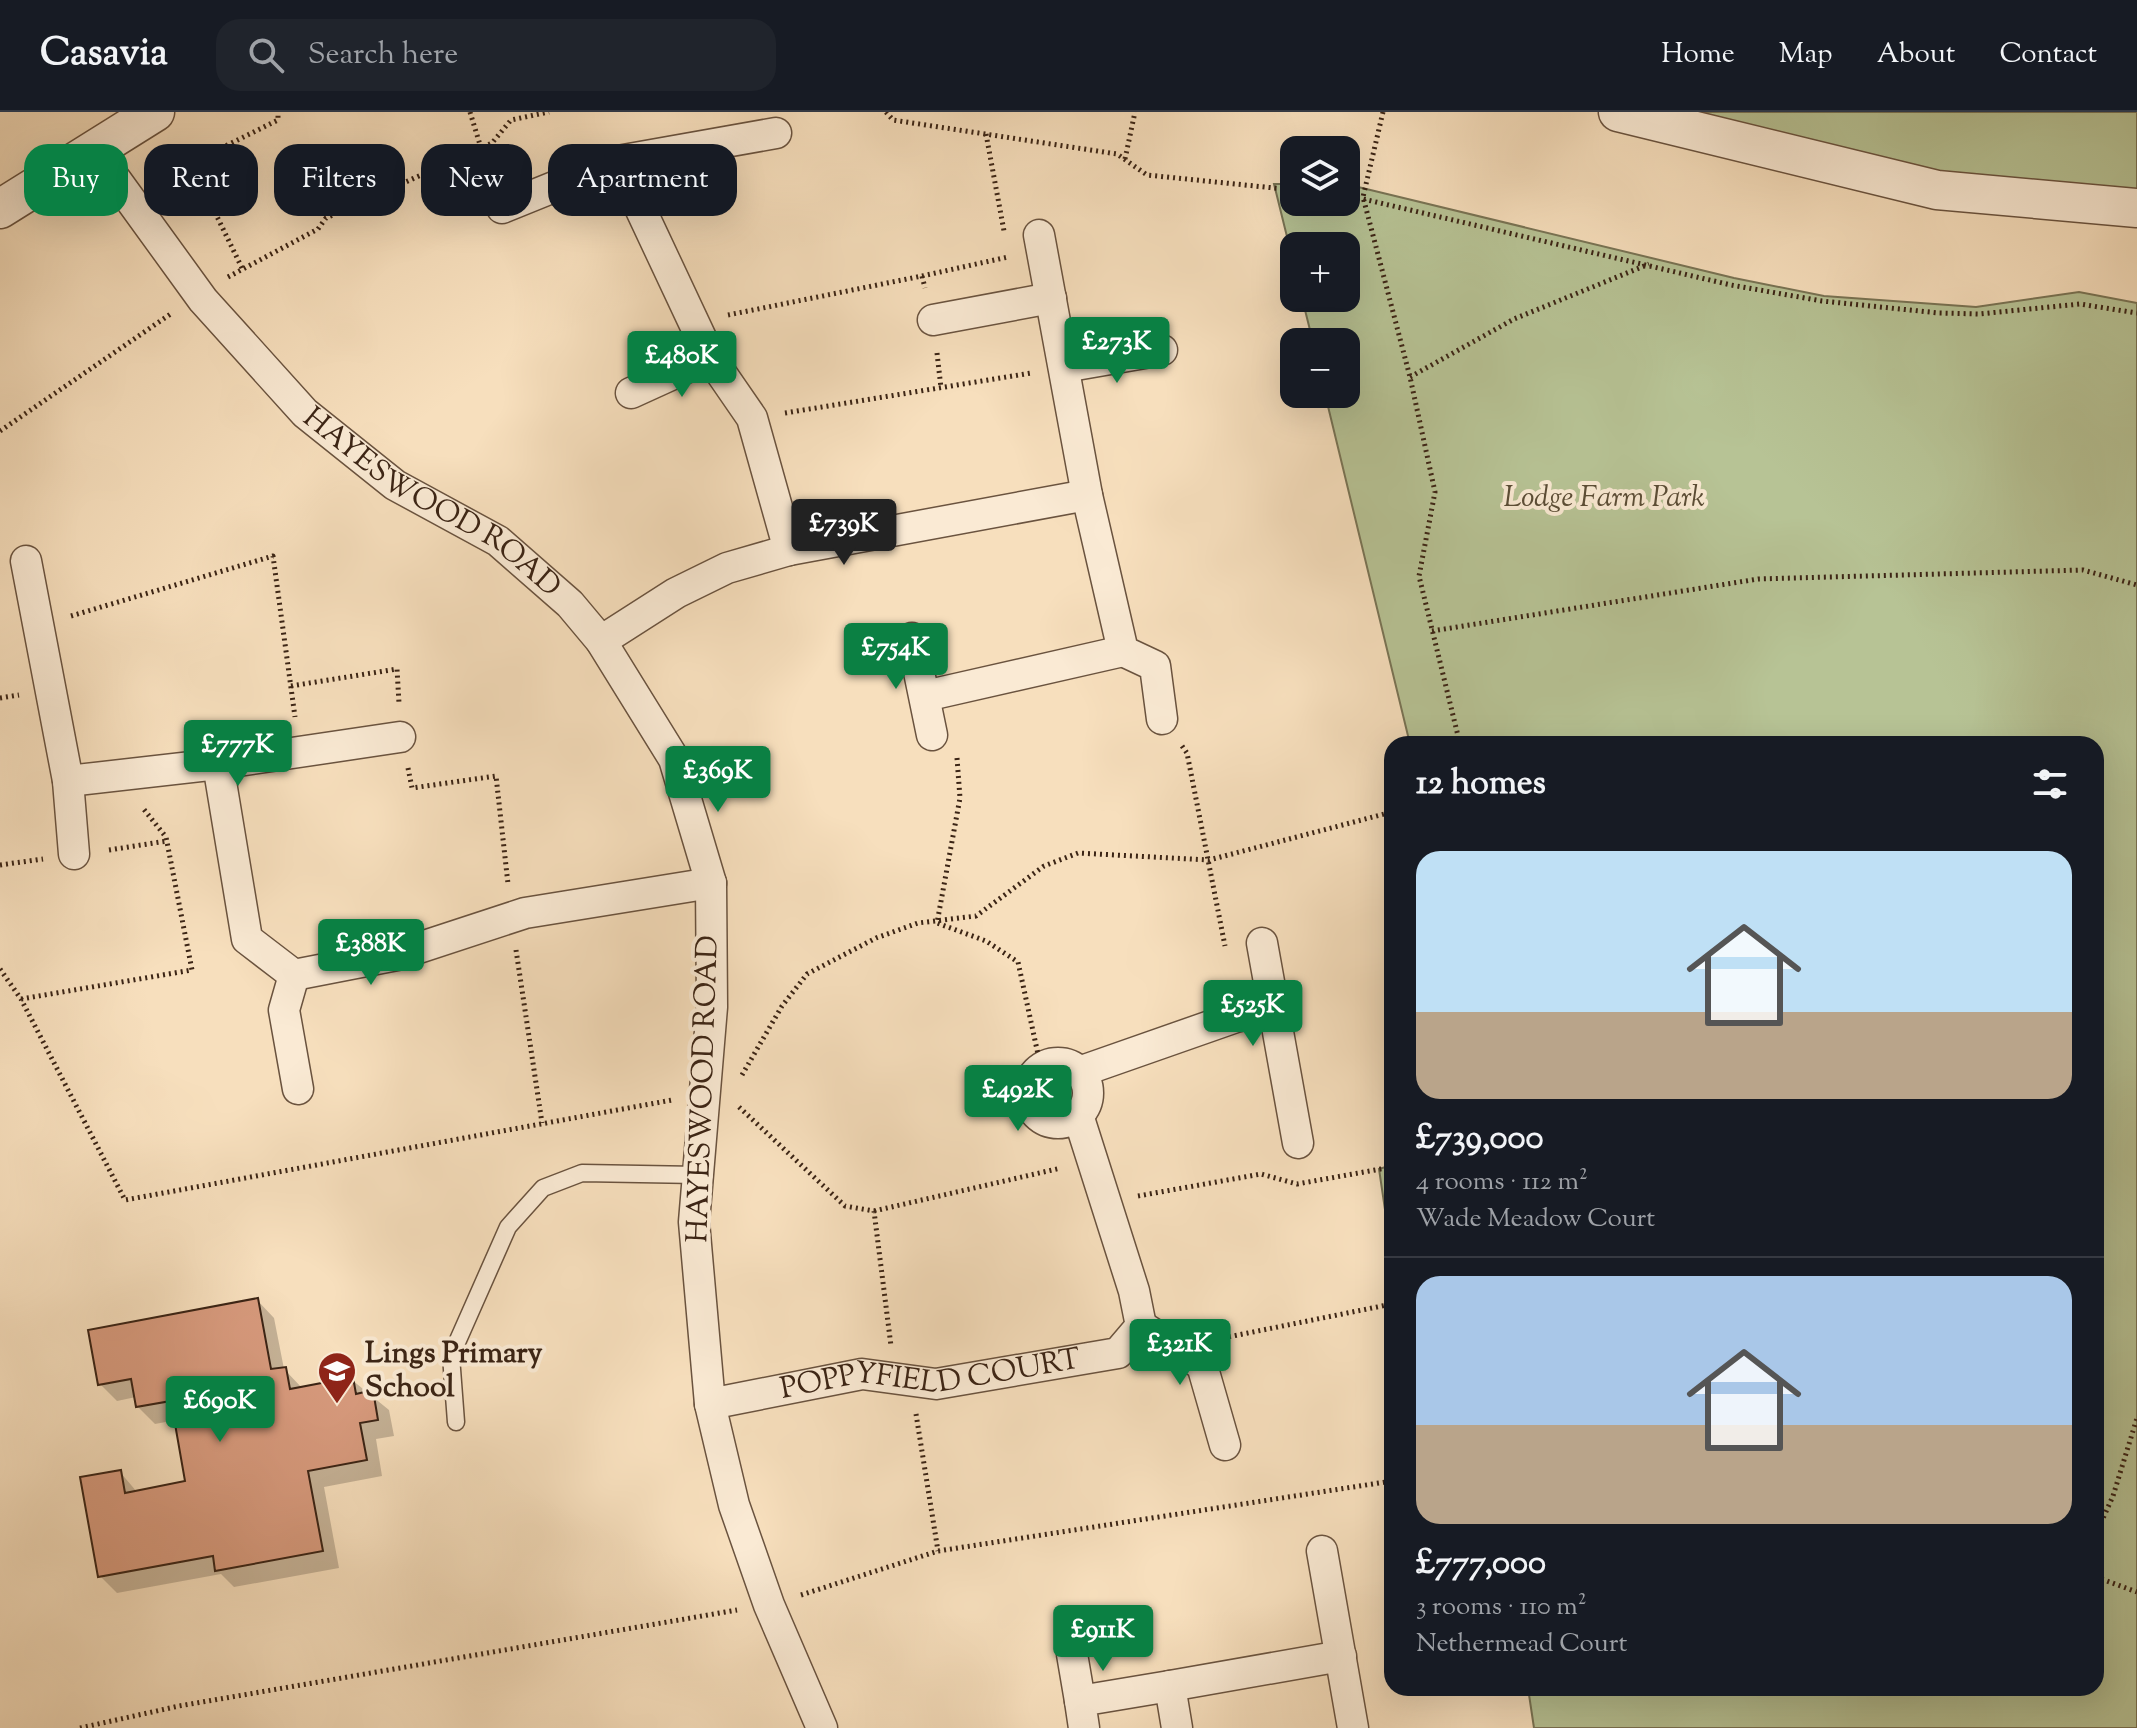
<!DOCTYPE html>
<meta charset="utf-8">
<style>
body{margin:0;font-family:"Sorts Mill Goudy",serif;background:#20242c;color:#f1f3f6;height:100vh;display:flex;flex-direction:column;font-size:30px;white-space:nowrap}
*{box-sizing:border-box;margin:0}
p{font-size:26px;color:#9ea1a6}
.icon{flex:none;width:44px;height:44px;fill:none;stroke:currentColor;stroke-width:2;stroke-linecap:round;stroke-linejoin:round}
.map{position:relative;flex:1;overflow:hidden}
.panel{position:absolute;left:1384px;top:624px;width:720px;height:960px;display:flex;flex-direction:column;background:#171b24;border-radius:24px;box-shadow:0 8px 32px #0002}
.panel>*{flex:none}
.banner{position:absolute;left:24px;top:32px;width:760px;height:72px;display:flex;gap:16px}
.fabs{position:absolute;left:1280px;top:24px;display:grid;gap:16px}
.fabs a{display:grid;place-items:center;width:80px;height:80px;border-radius:16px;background:#171b24;box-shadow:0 8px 32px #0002;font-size:40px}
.price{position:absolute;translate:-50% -68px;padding:0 18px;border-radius:8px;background:#0b8043;color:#fff;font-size:26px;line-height:52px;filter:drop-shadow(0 2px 4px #0008)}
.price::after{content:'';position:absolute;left:50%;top:48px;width:24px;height:18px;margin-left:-12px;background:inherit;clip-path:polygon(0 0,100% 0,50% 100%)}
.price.selected{background:#222;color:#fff}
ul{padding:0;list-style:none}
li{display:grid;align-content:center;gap:16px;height:424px;padding:0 32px}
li+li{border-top:2px solid #363941}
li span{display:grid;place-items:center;height:248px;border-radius:24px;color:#555}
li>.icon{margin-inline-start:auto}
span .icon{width:144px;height:144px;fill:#fffc;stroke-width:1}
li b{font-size:34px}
h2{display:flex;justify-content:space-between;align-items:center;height:96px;padding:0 32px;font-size:34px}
.tag{padding:0 28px;border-radius:24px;background:#171b24;box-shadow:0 8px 32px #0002;font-size:28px;line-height:72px}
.tag.selected{background:#0b8043;color:#fff}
header{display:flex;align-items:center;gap:48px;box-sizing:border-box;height:112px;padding:0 40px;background:#171b24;border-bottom:2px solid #363941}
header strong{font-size:38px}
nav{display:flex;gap:44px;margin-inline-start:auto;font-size:28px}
.search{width:560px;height:72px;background:#20242c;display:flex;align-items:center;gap:20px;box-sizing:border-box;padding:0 28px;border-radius:24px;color:#9ea1a6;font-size:30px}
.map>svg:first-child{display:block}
.green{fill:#b7c395;stroke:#797455;stroke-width:2}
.shadow{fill:#0003}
.building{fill:#d79a7d;stroke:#3b2415;stroke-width:2}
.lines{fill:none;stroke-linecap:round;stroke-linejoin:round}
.service-casing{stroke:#6a533f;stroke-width:19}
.minor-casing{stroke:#6a533f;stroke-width:33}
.tertiary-casing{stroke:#6a533f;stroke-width:41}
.path{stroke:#3b2415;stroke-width:5;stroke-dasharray:2 4;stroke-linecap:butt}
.service{stroke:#faead4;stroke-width:16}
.minor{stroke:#faead4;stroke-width:30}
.tertiary{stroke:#faead4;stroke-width:38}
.labels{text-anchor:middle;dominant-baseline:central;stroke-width:8;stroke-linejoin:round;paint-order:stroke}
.park-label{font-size:30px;font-style:italic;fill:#5a4c35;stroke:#faead4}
.street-label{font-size:30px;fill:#3b2415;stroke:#faead4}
.poi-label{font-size:30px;font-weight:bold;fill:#3b2415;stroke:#faead4;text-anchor:start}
</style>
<header>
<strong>Casavia</strong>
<div class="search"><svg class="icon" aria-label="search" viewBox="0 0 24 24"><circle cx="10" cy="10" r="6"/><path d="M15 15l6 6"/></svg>Search here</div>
<nav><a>Home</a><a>Map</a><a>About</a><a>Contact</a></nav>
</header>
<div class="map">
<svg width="2137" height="1616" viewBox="0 0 2137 1616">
<rect width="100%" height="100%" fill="#f7dfbd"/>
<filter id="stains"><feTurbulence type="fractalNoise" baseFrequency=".0025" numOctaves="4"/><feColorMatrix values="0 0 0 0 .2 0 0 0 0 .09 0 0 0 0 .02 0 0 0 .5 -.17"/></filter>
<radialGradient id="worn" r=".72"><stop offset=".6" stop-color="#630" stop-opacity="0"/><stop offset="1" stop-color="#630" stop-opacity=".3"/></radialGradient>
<!-- green -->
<g class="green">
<path d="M 1618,0 L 2137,0 L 2137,96 Z"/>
<path d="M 1274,72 L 1294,72 L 1294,90 L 1346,90 L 1346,74 L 1354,74 L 1734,166 L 1824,184 L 1976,195 L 2079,180 L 2137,191 L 2137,1616 L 1534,1616 L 1528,1576 L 2096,1576 L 2096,632 L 1410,632 L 1325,282 L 1346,282 L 1346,230 L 1313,230 L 1302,186 L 1346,186 L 1346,134 L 1294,134 L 1294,153 Z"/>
<path d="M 1392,1053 L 1392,1145 L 1379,1057 Z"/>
</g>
<!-- shadow -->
<path class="shadow" d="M 257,1188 L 274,1206 L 284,1257 L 303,1277 L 352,1268 L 389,1298 L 394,1324 L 376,1327 L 382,1364 L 324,1375 L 339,1456 L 234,1475 L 221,1462 L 117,1481 L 100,1464 L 120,1360 L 137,1380 L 188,1371 L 176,1308 L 155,1312 L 138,1295 L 136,1285 L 117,1289 L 100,1272 Z"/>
<!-- building -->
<path class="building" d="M 258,1186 L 271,1257 L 286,1255 L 290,1277 L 353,1265 L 356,1282 L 373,1278 L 378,1308 L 360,1311 L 367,1348 L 308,1359 L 323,1439 L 215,1459 L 213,1444 L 98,1465 L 80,1365 L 121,1358 L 125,1381 L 185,1369 L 171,1289 L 136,1295 L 131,1267 L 98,1273 L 88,1218 Z"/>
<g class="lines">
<defs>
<path id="service" d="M 456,1310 L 451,1244 L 508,1115 L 543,1076 L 582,1061 L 698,1063"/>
<g id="minor">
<path id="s1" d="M 95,39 L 203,188 L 305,301 L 395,373 L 498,429 L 570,492 L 601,529 L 674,647 L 711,771 L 712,895 L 694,1110 L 710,1292 L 734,1393 L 769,1493 L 822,1616"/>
<path d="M 618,49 L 710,245 L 752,306 L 789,438"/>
<path d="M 502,96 L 618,49 L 776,21"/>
<path d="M 1039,123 L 1087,383 L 1123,539 L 1155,554 L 1162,607"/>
<path d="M 933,208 L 1051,186"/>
<path d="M 1064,255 L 1162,238"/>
<path d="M 631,281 L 710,245"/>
<path d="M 26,449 L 68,669 L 74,742"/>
<path d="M 912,526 L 932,623"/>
<path d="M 601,529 L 676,481 L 727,456 L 789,438 L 1087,383"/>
<path d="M 925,584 L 1123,539"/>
<path d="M 218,652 L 247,827 L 294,863 L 397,843 L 525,801 L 711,771"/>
<path d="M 68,669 L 218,652 L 400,625"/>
<path d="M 1262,831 L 1298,1031"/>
<path d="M 294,863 L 284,898 L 298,977"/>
<circle cx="1058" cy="981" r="30"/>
<path d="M 1079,960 L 1236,905 L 1273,896"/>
<path d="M 1141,1214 L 1202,1253 L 1225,1333"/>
<path id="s2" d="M 710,1292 L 862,1262 L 936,1272 L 1118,1241 L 1141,1214 L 1134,1179 L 1078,1003"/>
<path d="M 1322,1439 L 1353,1616"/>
<path d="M 1072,1542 L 1080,1589"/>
<path d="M 1084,1616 L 1080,1589 L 1170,1574"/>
<path d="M 1177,1616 L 1170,1574 L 1341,1544"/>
</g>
<g id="tertiary">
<path d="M 1618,0 L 1937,78 L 2137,96"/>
<path d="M 0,97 L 155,0"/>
</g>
</defs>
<!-- service casing -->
<use href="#service" class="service-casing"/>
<!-- minor casing -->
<use href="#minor" class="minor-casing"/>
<!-- tertiary casing -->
<use href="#tertiary" class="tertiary-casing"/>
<!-- path -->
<g class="path">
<path d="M 470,0 L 481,36"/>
<path d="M 886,0 L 893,8 L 1117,42 L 1147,63 L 1294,78"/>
<path d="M 1383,0 L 1363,85 L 1410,265 L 1435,380 L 1419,464 L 1460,632"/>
<path d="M 986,22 L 1004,119"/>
<path d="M 1125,47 L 1135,0"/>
<path d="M 1346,83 L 1731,173 L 1822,189 L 1939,201 L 1979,202 L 2080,192 L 2137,201"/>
<path d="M 242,156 L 191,51 L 278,8 L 278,0"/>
<path d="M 922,164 L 1008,145"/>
<path d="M 228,165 L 318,117 L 326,106 L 492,31 L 511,8 L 549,0"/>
<path d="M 728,203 L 922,164 L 925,176"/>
<path d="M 937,241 L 941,276"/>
<path d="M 1410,265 L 1514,207 L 1649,152"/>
<path d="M 785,301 L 1031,261"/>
<path d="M 0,319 L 172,201"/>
<path d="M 71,504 L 273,444 L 295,605"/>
<path d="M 1432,519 L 1758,467 L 2083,458 L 2137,473"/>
<path d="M 291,574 L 397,557 L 399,591"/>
<path d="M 0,586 L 19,583"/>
<path d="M 1182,634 L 1187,641 L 1225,834"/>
<path d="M 957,646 L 960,686 L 937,811 L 986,829 L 1018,850 L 1041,956"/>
<path d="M 408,656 L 412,676 L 496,664 L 508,772"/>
<path d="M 109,738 L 167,729"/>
<path d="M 0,753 L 43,747"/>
<path d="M 516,838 L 542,1011"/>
<path d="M 0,857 L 21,887 L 125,1088 L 672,988"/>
<path d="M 21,887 L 192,858 L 166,725 L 142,695"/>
<path d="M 742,963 L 782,894 L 807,862 L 876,826 L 918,811 L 976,804 L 1044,754 L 1078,741 L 1209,748 L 1392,700"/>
<path d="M 739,995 L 845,1094 L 874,1099 L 891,1234"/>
<path d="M 1138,1084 L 1261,1062 L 1297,1072 L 1392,1055"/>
<path d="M 874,1099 L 1061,1056"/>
<path d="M 1223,1226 L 1392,1192"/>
<path d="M 916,1302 L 938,1439"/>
<path d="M 2096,1422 L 2113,1384 L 2137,1306"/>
<path d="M 2096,1465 L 2137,1480"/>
<path d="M 801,1483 L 938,1439 L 1392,1369"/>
<path d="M 80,1616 L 179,1594 L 737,1498"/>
</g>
<!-- service -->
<use href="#service" class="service"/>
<!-- minor -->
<use href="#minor" class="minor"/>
<!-- tertiary -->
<use href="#tertiary" class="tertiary"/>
</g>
<!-- icons -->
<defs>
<symbol id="school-pin" viewBox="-11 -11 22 30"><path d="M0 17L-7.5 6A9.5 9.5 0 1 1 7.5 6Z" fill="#8f2418" stroke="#faead4"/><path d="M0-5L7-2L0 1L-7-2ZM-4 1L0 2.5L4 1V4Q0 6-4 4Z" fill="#fff"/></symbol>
</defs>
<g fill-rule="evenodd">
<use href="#school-pin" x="315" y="1237" width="44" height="60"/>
</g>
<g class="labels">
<!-- park labels -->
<g class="park-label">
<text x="1604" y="386">Lodge Farm Park</text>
</g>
<!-- street labels -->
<g class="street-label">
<text stroke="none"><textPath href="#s1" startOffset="492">HAYESWOOD ROAD</textPath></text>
<text transform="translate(704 977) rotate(-88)">HAYESWOOD ROAD</text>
<text stroke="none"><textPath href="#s2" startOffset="224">POPPYFIELD COURT</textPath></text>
</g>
<!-- poi labels -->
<g class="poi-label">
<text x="365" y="1242">Lings Primary<tspan x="365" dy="34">School</tspan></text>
</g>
</g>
<rect width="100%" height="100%" filter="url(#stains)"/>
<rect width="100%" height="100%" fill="url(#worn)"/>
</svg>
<div class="fabs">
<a><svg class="icon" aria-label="layers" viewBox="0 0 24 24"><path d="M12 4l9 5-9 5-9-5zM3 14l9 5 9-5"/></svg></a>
<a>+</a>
<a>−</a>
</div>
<b class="price" style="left:1117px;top:273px">£273K</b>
<b class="price" style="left:682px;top:287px">£480K</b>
<b class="price selected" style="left:844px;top:455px">£739K</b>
<b class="price" style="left:896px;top:579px">£754K</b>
<b class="price" style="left:238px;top:676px">£777K</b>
<b class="price" style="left:718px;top:702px">£369K</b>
<b class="price" style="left:371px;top:875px">£388K</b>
<b class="price" style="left:1253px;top:936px">£525K</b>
<b class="price" style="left:1018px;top:1021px">£492K</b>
<b class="price" style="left:1180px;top:1275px">£321K</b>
<b class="price" style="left:220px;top:1332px">£690K</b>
<b class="price" style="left:1103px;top:1561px">£911K</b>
<div class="banner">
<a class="tag selected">Buy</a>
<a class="tag">Rent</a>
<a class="tag">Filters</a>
<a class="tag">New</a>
<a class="tag">Apartment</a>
</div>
<section class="panel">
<h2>12 homes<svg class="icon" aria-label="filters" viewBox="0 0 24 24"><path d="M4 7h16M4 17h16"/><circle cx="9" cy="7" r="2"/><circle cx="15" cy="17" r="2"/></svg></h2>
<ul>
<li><span style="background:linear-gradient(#bfe0f5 65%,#b9a48a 0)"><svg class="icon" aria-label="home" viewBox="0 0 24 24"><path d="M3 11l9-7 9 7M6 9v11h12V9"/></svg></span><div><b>£739,000</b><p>4 rooms · 112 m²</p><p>Wade Meadow Court</p></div></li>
<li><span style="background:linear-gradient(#a9c7e8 60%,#b9a48a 0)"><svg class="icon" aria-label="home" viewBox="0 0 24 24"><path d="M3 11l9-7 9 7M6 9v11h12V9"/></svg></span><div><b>£777,000</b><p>3 rooms · 110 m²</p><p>Nethermead Court</p></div></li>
</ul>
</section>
</div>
